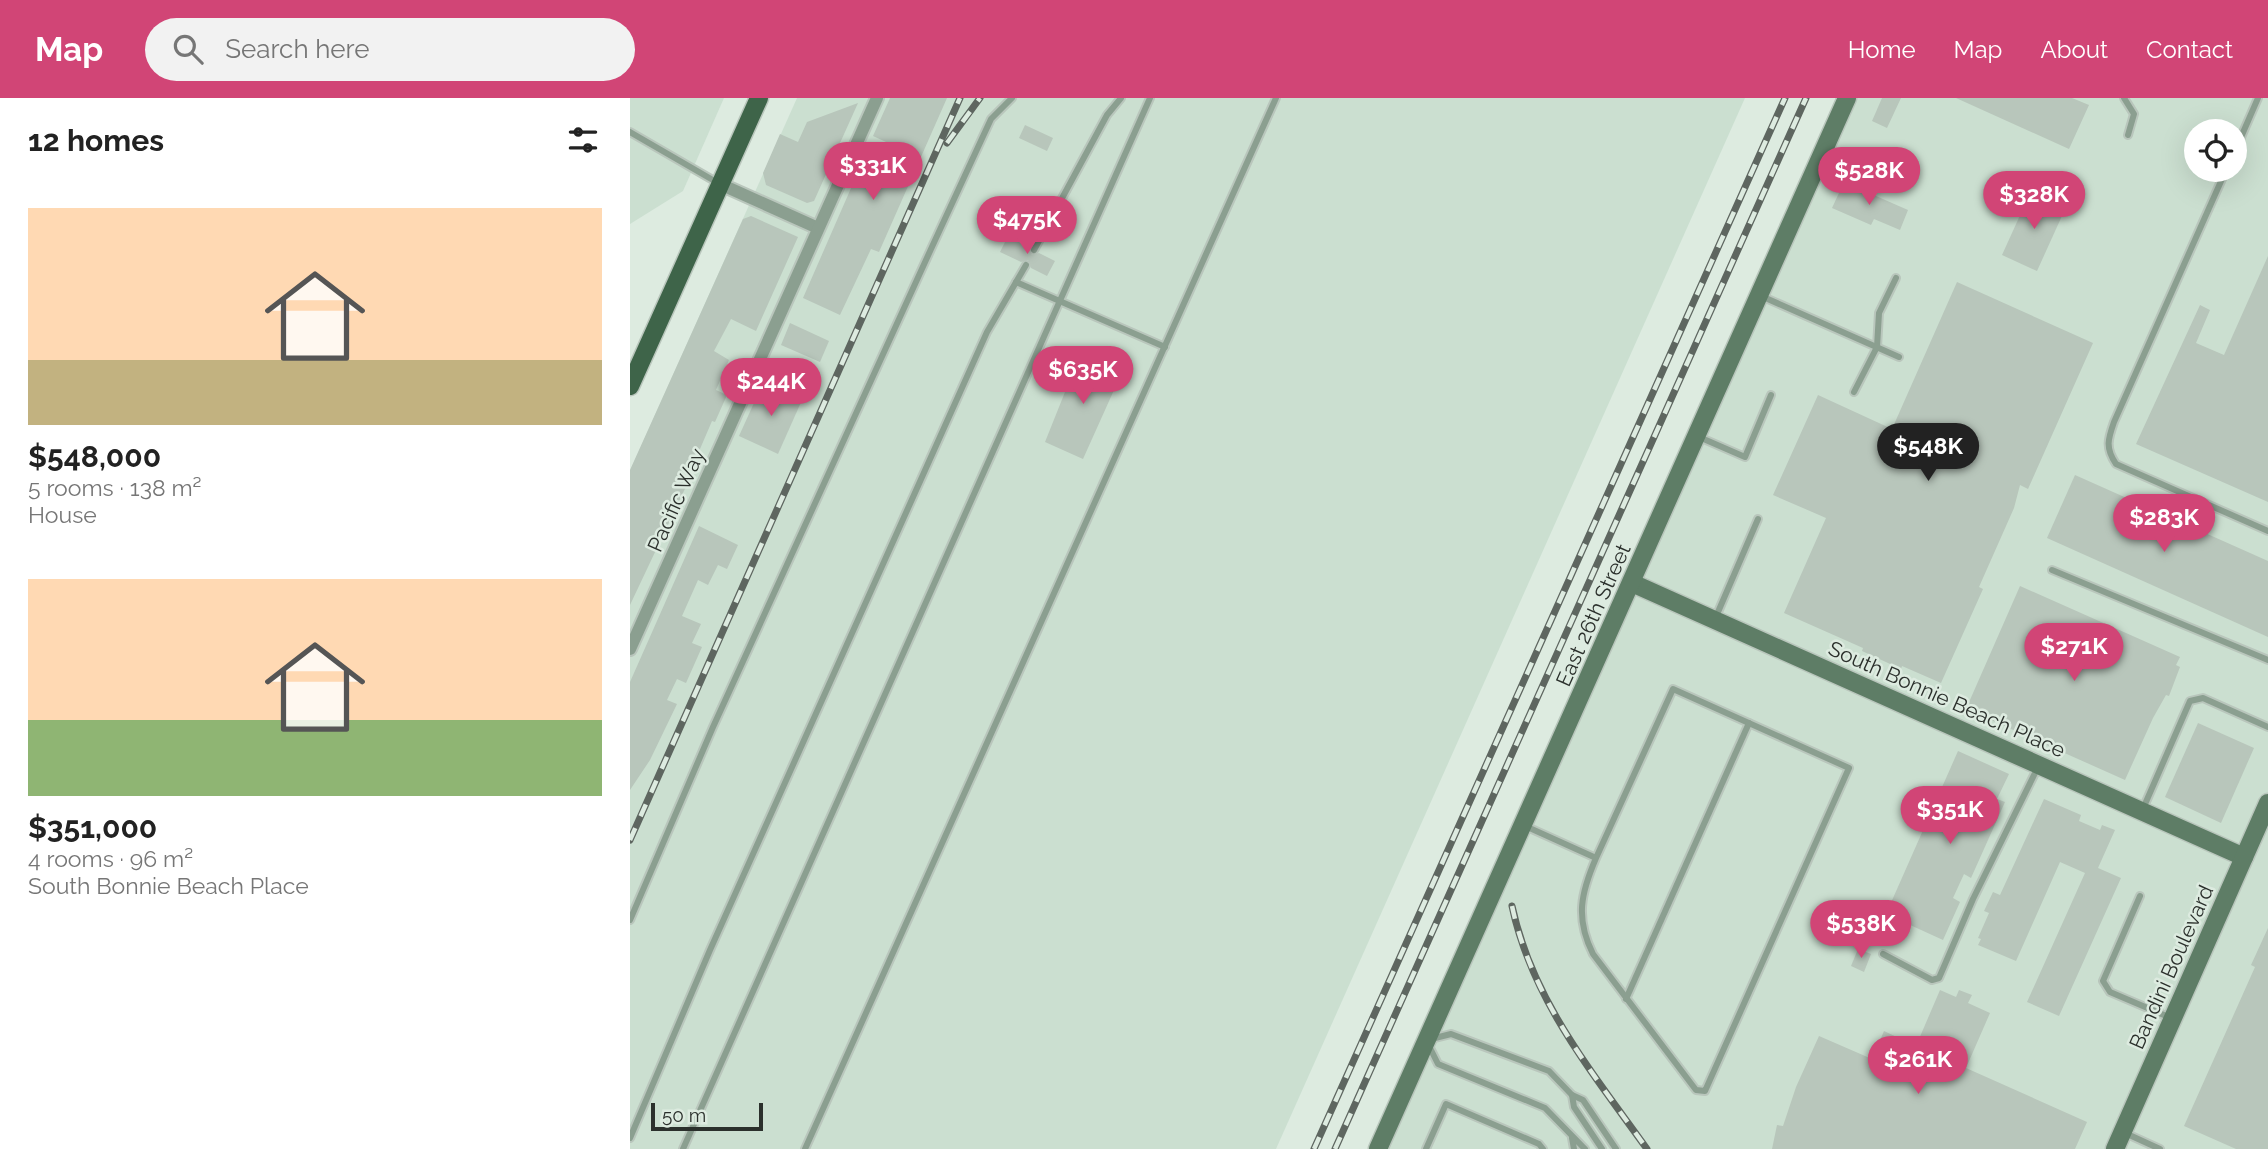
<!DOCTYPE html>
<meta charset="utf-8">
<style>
body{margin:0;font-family:Raleway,sans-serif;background:#f2f2f2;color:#222;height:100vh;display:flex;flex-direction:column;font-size:26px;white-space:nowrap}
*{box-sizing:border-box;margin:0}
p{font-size:23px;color:#767676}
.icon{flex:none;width:38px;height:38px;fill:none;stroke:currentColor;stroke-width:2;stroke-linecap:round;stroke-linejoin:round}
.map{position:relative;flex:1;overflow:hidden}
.drawer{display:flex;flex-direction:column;background:#fff;width:630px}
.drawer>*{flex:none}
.buttons{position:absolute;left:1554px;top:21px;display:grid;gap:14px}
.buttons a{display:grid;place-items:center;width:63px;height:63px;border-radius:50%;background:#fff;box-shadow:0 7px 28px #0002;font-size:35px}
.scale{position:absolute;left:21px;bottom:18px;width:112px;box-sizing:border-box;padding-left:7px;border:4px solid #2b302c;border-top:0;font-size:19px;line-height:24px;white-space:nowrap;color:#2b302c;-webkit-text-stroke:5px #ddebe0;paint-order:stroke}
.price{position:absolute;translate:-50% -60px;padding:0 16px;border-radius:24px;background:#d14576;color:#fff;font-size:23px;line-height:46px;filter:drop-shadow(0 2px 4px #0008)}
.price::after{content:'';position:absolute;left:50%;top:42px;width:21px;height:16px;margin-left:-10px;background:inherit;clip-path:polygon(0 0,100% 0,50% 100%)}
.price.selected{background:#222;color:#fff}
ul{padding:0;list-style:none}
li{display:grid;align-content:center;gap:14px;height:371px;padding:0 28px}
li span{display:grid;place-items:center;height:217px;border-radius:0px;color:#555}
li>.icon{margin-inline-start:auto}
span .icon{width:126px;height:126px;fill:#fffc;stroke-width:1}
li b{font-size:30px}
h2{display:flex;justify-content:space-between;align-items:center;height:84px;padding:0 28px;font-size:30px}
header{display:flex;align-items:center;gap:42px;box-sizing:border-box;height:98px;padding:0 35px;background:#d14576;color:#fff}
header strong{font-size:33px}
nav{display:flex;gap:38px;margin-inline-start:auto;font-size:24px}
.search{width:490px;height:63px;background:#f2f2f2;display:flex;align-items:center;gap:18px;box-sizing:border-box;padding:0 24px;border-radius:38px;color:#767676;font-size:26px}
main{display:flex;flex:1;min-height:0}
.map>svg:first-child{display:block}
.built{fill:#cbdfd0;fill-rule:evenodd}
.building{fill:#b8c6bb}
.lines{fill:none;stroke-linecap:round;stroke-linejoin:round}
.lane-casing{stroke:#b9c6bc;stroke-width:10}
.street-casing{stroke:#b9c6bc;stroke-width:16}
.secondary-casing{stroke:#b9c6bc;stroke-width:21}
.primary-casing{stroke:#b9c6bc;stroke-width:21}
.lane{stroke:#8b9f90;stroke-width:6}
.street{stroke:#8b9f90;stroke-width:12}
.secondary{stroke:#5e7d66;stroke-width:18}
.primary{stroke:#3e6449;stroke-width:18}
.rail-casing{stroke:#5e6660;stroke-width:7}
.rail{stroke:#ddebe0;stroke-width:4.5;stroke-dasharray:13;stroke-linecap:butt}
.labels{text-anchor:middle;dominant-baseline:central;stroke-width:5;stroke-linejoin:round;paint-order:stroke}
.street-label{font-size:21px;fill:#2b302c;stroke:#ddebe0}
</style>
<header>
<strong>Map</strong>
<div class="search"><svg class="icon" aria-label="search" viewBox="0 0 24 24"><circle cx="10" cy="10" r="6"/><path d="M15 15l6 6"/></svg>Search here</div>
<nav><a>Home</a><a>Map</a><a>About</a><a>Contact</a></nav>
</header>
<main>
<section class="drawer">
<h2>12 homes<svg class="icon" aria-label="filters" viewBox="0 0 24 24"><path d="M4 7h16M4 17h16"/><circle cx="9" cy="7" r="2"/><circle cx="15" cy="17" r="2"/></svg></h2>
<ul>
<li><span style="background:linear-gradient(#ffd9b3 70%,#c2b280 0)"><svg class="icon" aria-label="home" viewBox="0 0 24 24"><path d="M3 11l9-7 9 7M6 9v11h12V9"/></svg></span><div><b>$548,000</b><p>5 rooms · 138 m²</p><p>House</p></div></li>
<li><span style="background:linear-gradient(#ffd9b3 65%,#8fb573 0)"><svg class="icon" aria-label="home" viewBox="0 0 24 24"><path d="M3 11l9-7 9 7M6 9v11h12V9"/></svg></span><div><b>$351,000</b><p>4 rooms · 96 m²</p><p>South Bonnie Beach Place</p></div></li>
</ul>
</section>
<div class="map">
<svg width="1638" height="1051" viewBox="0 0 1638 1051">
<rect width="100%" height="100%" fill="#ddebe0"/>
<!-- built -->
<g class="built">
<path d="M 0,0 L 94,0 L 53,93 L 0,126 Z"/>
<path d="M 167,0 L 1115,0 L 646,1051 L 0,1051 L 0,373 Z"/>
<path d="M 1206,0 L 1638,0 L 1638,1051 L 742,1051 ZM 1566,33 L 1605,33 L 1605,72 L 1566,72 Z"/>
</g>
<!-- building -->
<g class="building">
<path d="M 260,0 L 317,0 L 249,154 L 241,151 L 210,217 L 173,200 L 225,81 L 249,91 L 257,70 L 260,72 L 269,50 L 243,38 Z"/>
<path d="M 1252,0 L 1271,0 L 1257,30 L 1242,23 Z"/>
<path d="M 1326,0 L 1442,0 L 1459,7 L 1439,51 Z"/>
<path d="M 228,5 L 184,103 L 177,105 L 136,87 L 133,75 L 150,36 L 168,44 L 177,24 Z"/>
<path d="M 395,27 L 423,40 L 417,53 L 389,40 Z"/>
<path d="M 1214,84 L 1278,112 L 1270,132 L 1244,121 L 1241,127 L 1202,110 Z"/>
<path d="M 1401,93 L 1436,109 L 1407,173 L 1372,157 Z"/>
<path d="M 121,118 L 168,139 L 126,233 L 101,221 L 84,253 L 99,262 L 86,292 L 97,297 L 85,324 L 82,323 L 67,358 L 70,359 L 0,507 L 0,372 L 113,121 Z"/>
<path d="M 378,138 L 399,150 L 402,157 L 409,155 L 425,163 L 417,178 L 401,170 L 398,162 L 391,164 L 370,154 Z"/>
<path d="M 1638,158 L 1638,404 L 1506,346 L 1570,207 L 1580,212 L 1566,245 L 1594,257 Z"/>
<path d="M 1327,184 L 1463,245 L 1398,391 L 1390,387 L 1384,410 L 1349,489 L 1353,491 L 1311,585 L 1272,568 L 1271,571 L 1232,553 L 1233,550 L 1154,515 L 1196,420 L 1143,397 L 1188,297 L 1262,331 Z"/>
<path d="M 160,225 L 199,243 L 190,264 L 151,247 Z"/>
<path d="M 455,255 L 493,272 L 453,361 L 415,344 L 441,279 L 444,280 Z"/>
<path d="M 133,285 L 172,302 L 148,356 L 109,338 Z"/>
<path d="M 1445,377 L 1638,463 L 1638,539 L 1417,440 Z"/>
<path d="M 69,428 L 108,447 L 97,471 L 88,467 L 78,487 L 68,482 L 52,518 L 71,526 L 62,545 L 72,549 L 56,585 L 47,581 L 37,602 L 47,606 L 20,662 L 0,692 L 0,584 Z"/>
<path d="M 1390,488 L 1550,559 L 1546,567 L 1550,569 L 1539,598 L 1536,597 L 1523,620 L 1495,682 L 1336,611 Z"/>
<path d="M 1568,625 L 1624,650 L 1591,725 L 1535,699 Z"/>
<path d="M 1328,653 L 1379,676 L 1367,701 L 1375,704 L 1341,780 L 1334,776 L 1323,800 L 1330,804 L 1313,842 L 1256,816 Z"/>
<path d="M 1414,701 L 1451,717 L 1449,723 L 1470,732 L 1472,727 L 1485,732 L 1468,770 L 1491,780 L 1429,918 L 1397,904 L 1455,775 L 1430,764 L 1386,863 L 1348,847 L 1351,841 L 1348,840 L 1359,815 L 1354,813 L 1363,794 L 1370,797 Z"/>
<path d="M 1638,830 L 1638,1051 L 1606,1051 L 1554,1028 L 1625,869 L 1621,867 Z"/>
<path d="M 1228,851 L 1241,856 L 1234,874 L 1221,868 Z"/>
<path d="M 1310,892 L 1326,899 L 1329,892 L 1342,897 L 1338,905 L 1360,915 L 1336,970 L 1457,1024 L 1445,1051 L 1142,1051 L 1147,1027 L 1153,1028 L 1166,989 L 1189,938 L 1242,961 L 1254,933 L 1286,948 Z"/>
</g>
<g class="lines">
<defs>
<g id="lane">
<path d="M 1494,0 L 1504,16 L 1498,37"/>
<path d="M 0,34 L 88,85"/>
<path d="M 1605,53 L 1628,0"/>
<path d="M 1596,72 L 1484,324 C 1478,341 1475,350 1486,366 L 1638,433"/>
<path d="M 404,152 L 477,17 L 491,0"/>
<path d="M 386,184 L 535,249"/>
<path d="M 1131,198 L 1269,259"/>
<path d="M 1224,294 L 1247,249 L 1249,215 L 1266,180"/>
<path d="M 1069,339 L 1115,359 L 1141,297"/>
<path d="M 1422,472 L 1638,562"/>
<path d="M 1085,521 L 1128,421"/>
<path d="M 1512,713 L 1560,603 L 1573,600 L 1638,629"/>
<path d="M 895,728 L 966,760 L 1043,591 L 1219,670 L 1075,993 L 1066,992 L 963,856 C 945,820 951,795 966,760"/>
<path d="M 1510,798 L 1473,883 L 1480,894 L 1541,920"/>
<path d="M 0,822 L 83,629 L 301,151 L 361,21 L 382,0"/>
<path d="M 1253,856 L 1302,882 L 1309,880 L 1343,801 L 1408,669"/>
<path d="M 996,901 L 1119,625"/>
<path d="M 801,941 L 821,936 L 919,973 L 942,997 L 953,1002 L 986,1051"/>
<path d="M 799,948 L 808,966 L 915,1010 L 955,1051"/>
<path d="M 942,997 L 944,1009 L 972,1051"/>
<path d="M 1495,1035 L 1530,1051"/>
<path d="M 0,1040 L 80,852 L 357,234 L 396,167"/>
<path d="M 942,1040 L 944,1051"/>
<path d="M 53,1051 L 520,0"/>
<path d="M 175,1051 L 646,0"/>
<path d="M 796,1051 L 816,1006 L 909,1046 L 913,1051"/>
</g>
<g id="street">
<path d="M 90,86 L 188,130"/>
<path d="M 0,551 L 247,0"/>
</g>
<g id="secondary">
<path d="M 1002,485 L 1614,759"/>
<path d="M 748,1051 L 1217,0"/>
<path d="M 1485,1051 L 1638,705"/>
</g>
<path id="primary" d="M 0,288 L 129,0"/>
</defs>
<!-- lane casing -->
<use href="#lane" class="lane-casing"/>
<!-- street casing -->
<use href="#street" class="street-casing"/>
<!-- secondary casing -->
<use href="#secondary" class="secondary-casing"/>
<!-- primary casing -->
<use href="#primary" class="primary-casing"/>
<!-- lane -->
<use href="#lane" class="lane"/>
<!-- street -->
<use href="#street" class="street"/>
<!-- secondary -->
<use href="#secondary" class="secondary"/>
<!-- primary -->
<use href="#primary" class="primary"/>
<defs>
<g id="rail">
<path d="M 317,45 L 350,0"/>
<path d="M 0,742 L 330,0"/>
<path d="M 882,808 C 902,902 962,974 1017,1051"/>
<path d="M 684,1051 L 1155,0"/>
<path d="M 705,1051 L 1176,0"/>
</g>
</defs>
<!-- rail casing -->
<use href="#rail" class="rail-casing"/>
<!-- rail -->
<use href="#rail" class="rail"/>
</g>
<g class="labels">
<!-- street labels -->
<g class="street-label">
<text transform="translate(46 402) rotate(-66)">Pacific Way</text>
<text transform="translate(963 517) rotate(-66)">East 26th Street</text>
<text transform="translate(1317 601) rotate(24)">South Bonnie Beach Place</text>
<text transform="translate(1541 869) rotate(-66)">Bandini Boulevard</text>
</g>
</g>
</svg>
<div class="buttons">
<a><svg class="icon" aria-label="locate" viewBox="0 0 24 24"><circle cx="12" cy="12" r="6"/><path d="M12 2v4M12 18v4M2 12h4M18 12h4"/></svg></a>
</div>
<div class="scale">50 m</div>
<b class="price" style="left:243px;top:104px">$331K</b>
<b class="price" style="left:1239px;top:109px">$528K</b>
<b class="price" style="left:1404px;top:133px">$328K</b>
<b class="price" style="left:397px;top:158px">$475K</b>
<b class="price" style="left:453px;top:308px">$635K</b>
<b class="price" style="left:141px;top:320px">$244K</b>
<b class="price selected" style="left:1298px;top:385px">$548K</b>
<b class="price" style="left:1534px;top:456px">$283K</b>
<b class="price" style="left:1444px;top:585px">$271K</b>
<b class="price" style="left:1320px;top:748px">$351K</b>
<b class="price" style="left:1231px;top:862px">$538K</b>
<b class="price" style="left:1288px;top:998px">$261K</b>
</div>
</main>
